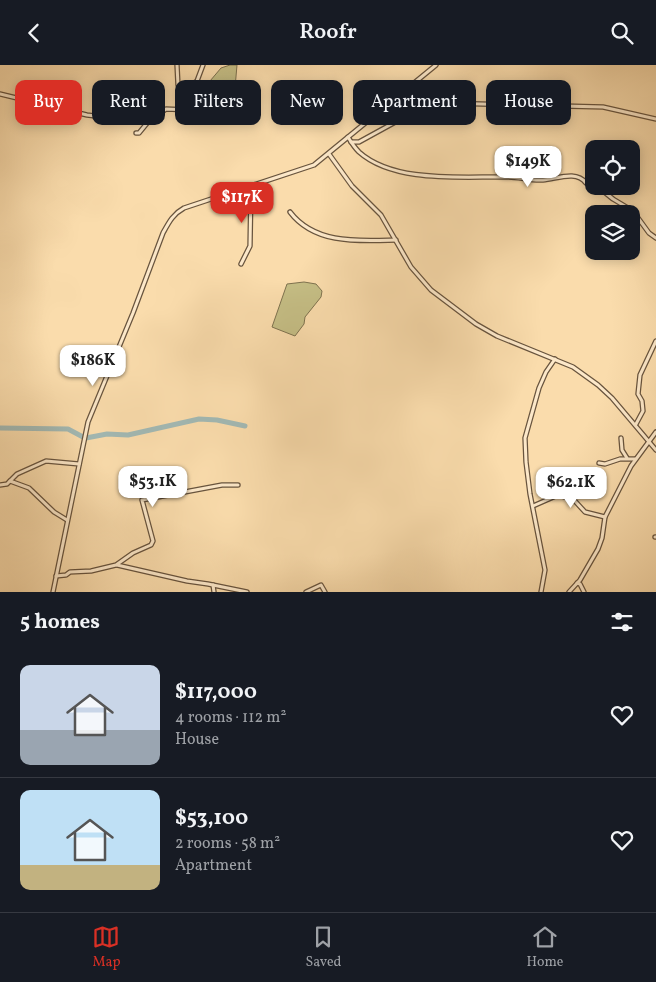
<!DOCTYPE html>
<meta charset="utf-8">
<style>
body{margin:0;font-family:Vollkorn,serif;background:#20242c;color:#f1f3f6;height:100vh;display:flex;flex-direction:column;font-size:19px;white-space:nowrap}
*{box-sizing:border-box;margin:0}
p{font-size:16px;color:#9ea1a6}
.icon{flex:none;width:28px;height:28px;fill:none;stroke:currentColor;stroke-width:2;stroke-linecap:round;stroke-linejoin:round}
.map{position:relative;height:527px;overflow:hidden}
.sheet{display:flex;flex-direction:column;background:#171b24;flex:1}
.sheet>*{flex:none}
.top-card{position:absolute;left:15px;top:15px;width:626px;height:45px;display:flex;gap:10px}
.tools{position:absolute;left:585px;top:75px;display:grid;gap:10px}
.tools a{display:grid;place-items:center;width:55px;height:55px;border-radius:10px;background:#171b24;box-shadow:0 2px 12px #0003;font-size:25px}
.price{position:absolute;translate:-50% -42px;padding:0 11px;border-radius:10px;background:#fff;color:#222;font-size:16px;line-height:32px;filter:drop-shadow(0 1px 2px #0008)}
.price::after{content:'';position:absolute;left:50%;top:30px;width:15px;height:11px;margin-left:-8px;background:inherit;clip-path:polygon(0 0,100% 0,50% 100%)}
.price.selected{background:#d93025;color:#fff}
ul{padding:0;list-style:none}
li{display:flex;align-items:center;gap:15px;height:125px;padding:0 20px}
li+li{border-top:1px solid #363941}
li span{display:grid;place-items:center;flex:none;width:140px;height:100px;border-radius:10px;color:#555}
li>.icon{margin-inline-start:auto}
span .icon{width:60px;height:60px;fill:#fffc;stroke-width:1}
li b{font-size:21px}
h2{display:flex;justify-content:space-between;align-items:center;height:60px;padding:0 20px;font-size:21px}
.pill{padding:0 18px;border-radius:10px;background:#171b24;box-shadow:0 2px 12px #0003;font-size:18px;line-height:45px}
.pill.selected{background:#d93025;color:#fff}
header{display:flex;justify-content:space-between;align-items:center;height:65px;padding:0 20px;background:#171b24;font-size:22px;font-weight:600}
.tabs{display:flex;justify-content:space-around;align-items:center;height:70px;border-top:1px solid #363941;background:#171b24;font-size:14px;color:#9ea1a6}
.tabs a{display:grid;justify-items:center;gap:2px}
.tabs .selected{color:#d93025}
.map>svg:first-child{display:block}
.green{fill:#c5be85;stroke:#7e724f}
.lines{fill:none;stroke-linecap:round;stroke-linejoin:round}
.river{stroke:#a2b9b4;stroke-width:5}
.street-casing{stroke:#68543e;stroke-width:5.5}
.street{stroke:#fce8c9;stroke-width:3}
</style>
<header><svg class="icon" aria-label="back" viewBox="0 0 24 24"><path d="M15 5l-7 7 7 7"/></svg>Roofr<svg class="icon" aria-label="search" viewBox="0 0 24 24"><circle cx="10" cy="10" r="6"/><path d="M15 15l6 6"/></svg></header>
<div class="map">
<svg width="656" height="527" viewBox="0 0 656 527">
<rect width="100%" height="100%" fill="#fadcac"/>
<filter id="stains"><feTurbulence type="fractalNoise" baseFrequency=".004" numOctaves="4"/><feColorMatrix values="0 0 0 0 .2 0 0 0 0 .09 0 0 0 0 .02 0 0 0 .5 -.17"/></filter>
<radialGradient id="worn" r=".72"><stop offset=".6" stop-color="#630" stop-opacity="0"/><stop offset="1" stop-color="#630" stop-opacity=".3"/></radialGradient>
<!-- green -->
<g class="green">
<path d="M 230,0 L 237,0 L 235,23 L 217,25 L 210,16 L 221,3 Z"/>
<path d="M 304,217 L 316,219 L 322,226 L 321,232 L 305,252 L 304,259 L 295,271 L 272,262 L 287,219 Z"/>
</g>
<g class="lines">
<!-- river -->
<g class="river">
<path d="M 0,363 L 68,364 L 83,372"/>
<path d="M 86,373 L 107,369 L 128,370 L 199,354 L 217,355 L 245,361"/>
</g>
<defs>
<g id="street">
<path d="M 177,0 L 178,20 L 190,21"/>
<path d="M 0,29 L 87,50 L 145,57 L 148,57 L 166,44 L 190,45 L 191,41 L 190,21 L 197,16 L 203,0"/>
<path d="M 136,68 L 139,68 L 148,57"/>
<path d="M 348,72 C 351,77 355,83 359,87 C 395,119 464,111 508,112 C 520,112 531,116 543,115 C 557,114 576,105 586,118 L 594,119"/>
<path d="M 351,77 L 359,77 L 410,49 L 443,38 L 603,42 L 656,54"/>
<path d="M 329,89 L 352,121 L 381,150 L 411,202 L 431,225 L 476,259 L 497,271 L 573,302 L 598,320 L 612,333 L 656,385"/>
<path d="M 597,121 L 613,134 L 633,146 L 649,168 L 656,173"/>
<path d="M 290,147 C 315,180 360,176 396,175"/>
<path d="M 241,199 L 250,181 L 251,122"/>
<path d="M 636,359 L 643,346 L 642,336 L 638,329 L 640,310 L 656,276"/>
<path d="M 621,373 L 622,385 L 627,393"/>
<path d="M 599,398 L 605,399 L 620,394 L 635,394"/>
<path d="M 10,416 L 29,423 L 54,447 L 67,455"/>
<path d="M 0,420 L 7,419 L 17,409 L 46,396 L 79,399"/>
<path d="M 533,441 L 558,430 L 574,435 L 585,447 L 605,452"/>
<path d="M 655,472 L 656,472"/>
<path d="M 117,500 L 187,516 L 208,519 L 247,527"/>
<path d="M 56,511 L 66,510 L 70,507 L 91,506 L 116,500 L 133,488 L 151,480 L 153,476 L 142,435 L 222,420 L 238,420"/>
<path d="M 577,518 L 580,519 L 584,527"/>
<path d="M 213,520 L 214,527"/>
<path d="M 53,527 L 88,357 L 133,248 L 163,168 C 169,157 173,149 184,143 L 314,100 L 436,0"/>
<path d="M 306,527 L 321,520 L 325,527"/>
<path d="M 541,527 L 545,505 L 530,429 L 526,397 L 525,373 L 539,323 L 546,307 L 555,294"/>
<path d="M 569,527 L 580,515 L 598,484 L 602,473 L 605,452 L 631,401 L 656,367"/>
</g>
</defs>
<!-- street casing -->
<use href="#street" class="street-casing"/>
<!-- street -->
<use href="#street" class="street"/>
</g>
<rect width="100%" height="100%" filter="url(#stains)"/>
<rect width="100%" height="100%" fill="url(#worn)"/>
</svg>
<div class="tools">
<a><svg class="icon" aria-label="locate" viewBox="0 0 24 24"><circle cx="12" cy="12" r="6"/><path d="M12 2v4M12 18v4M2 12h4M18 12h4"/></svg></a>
<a><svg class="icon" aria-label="layers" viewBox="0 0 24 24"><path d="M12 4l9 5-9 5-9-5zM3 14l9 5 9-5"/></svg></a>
</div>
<b class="price" style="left:528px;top:123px">$149K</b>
<b class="price selected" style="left:242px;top:159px">$117K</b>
<b class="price" style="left:93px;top:322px">$186K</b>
<b class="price" style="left:153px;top:443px">$53.1K</b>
<b class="price" style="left:571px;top:444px">$62.1K</b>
<div class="top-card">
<a class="pill selected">Buy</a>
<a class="pill">Rent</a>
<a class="pill">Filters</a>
<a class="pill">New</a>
<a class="pill">Apartment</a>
<a class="pill">House</a>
</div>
</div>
<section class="sheet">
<h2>5 homes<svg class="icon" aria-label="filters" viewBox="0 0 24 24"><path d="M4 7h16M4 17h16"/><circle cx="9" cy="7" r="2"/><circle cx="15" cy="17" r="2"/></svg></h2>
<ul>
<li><span style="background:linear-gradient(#c9d6e8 65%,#9aa5b1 0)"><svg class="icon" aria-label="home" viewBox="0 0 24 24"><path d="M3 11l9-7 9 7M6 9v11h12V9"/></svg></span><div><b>$117,000</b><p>4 rooms · 112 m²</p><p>House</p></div><svg class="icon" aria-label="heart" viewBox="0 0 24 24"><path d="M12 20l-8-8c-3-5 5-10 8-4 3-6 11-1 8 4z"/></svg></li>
<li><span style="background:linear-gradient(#bfe0f5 75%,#c2b280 0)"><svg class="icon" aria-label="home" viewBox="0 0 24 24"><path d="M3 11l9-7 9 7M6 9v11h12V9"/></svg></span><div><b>$53,100</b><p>2 rooms · 58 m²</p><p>Apartment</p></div><svg class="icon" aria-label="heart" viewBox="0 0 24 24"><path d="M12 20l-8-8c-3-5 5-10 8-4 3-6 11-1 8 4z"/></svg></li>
</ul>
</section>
<nav class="tabs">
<a class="selected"><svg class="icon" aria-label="map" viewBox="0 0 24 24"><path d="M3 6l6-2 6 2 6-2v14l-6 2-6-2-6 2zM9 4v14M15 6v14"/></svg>Map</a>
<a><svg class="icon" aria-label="saved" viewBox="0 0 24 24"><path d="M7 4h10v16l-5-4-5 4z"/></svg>Saved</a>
<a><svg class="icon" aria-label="home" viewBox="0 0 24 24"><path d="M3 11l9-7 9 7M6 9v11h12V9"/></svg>Home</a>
</nav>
